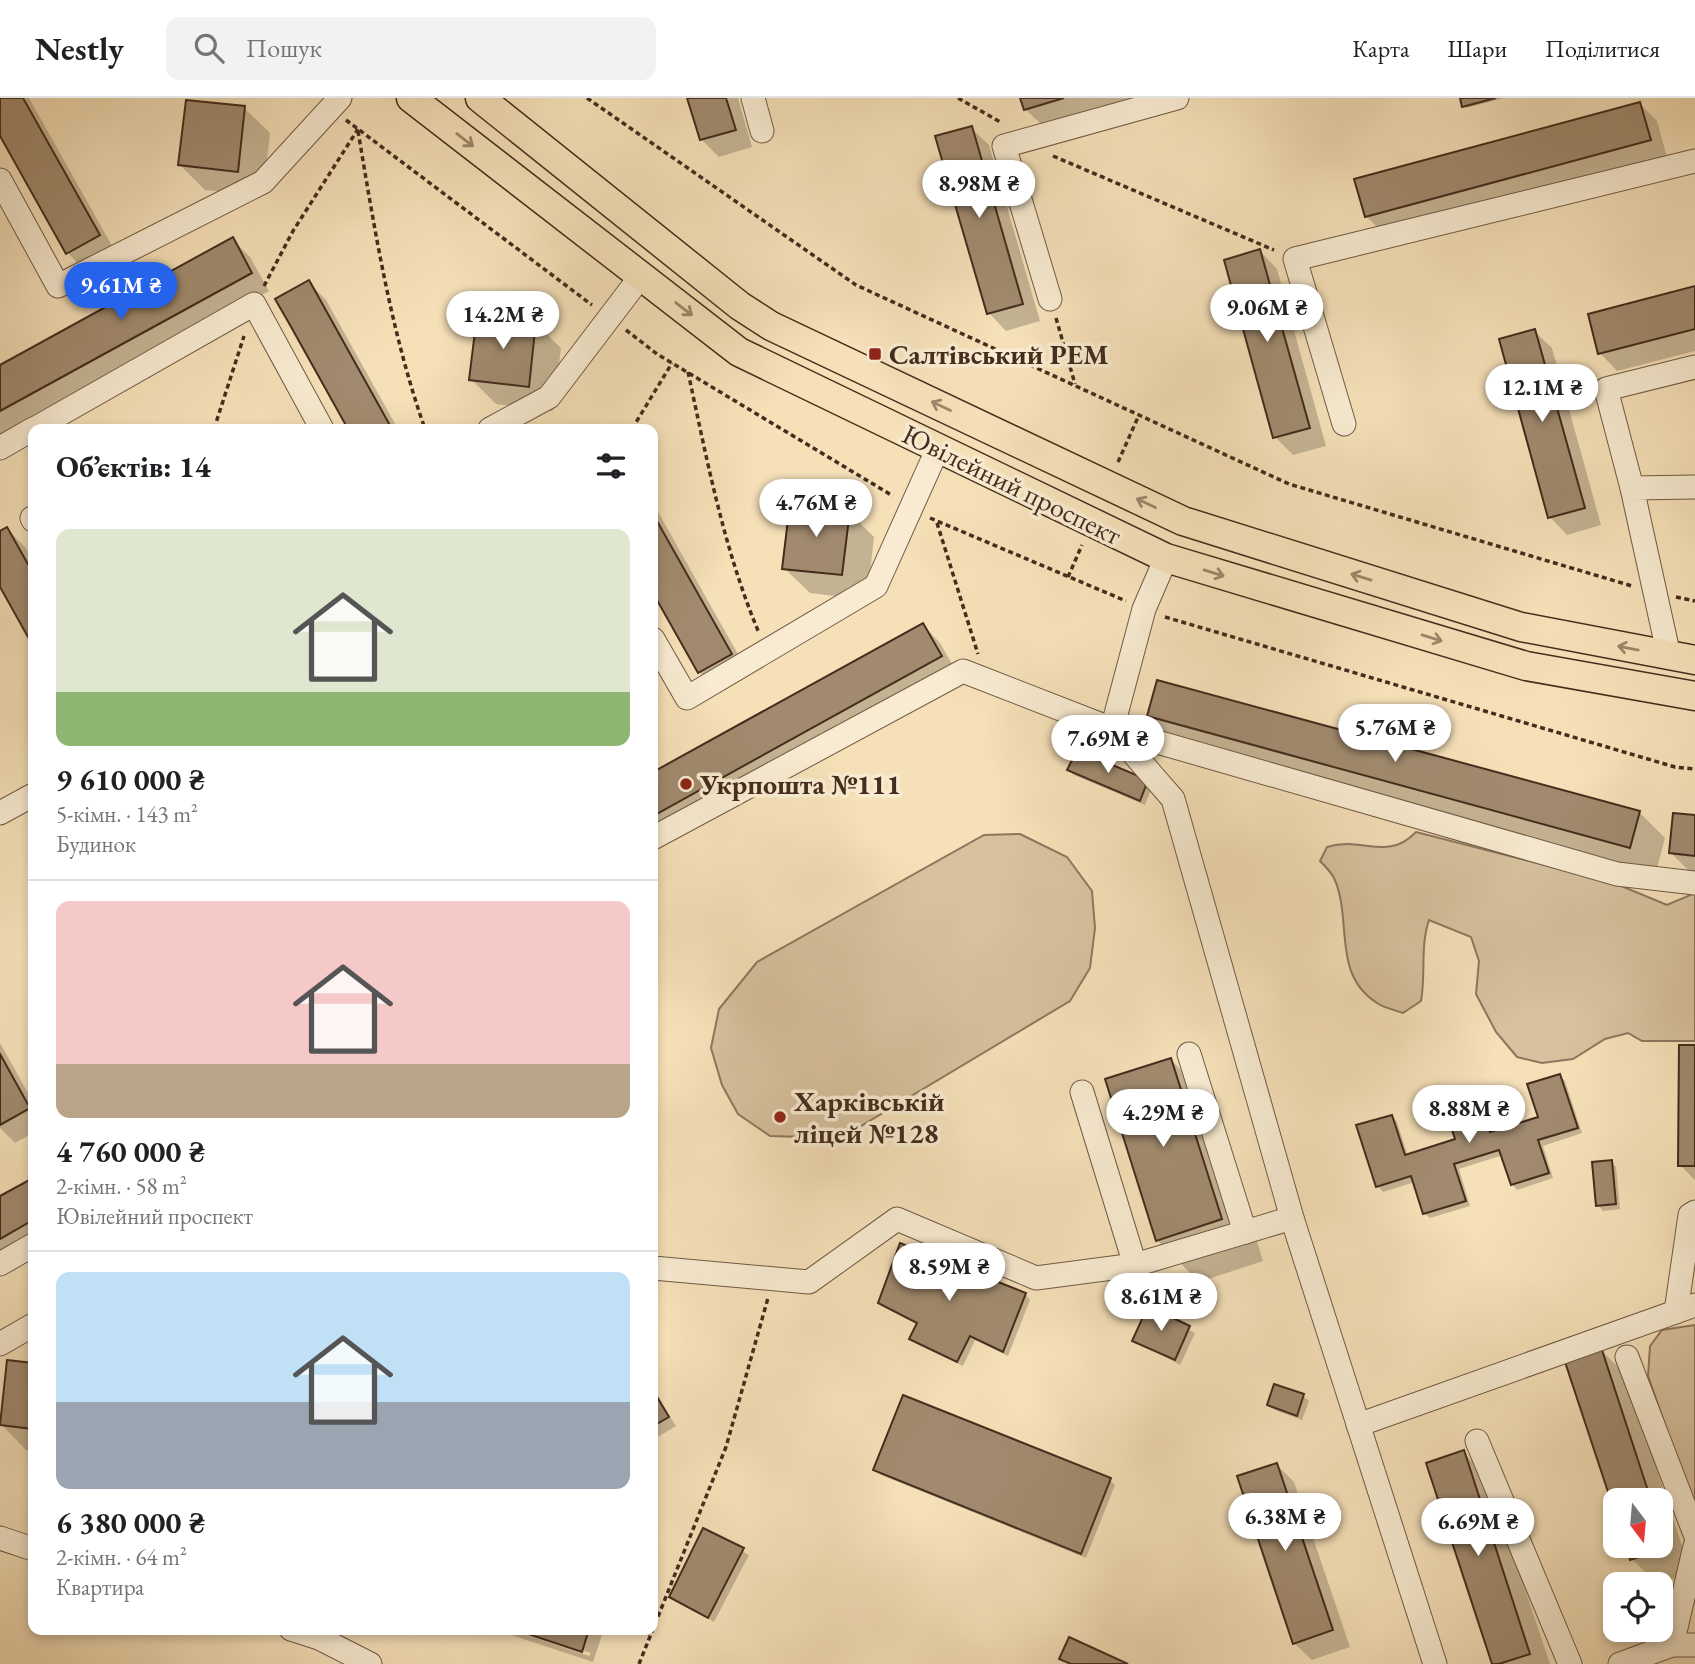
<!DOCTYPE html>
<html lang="uk">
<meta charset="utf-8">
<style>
body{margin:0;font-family:"EB Garamond",serif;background:#f2f2f2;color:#202124;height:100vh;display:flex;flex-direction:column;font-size:26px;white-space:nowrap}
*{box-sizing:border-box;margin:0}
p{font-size:23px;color:#757577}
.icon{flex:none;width:38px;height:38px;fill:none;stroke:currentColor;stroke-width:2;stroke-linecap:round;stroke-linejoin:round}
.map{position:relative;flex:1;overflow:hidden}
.side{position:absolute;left:28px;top:326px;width:630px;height:1211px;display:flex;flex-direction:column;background:#fff;border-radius:14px;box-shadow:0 4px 10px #0003}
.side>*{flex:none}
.needle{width:46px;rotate:164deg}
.tools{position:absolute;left:1603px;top:1390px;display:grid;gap:14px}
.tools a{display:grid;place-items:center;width:70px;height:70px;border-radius:14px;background:#fff;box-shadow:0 4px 10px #0003;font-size:35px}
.price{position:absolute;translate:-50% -60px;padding:0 16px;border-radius:24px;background:#fff;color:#222;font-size:23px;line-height:46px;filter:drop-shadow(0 2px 4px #0008)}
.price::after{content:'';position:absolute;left:50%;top:42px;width:21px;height:16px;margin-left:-10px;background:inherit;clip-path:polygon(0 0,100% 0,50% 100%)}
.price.current{background:#2563eb;color:#fff}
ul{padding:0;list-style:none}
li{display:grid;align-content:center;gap:14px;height:371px;padding:0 28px}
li+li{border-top:2px solid #e0e0e0}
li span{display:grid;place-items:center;height:217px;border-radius:14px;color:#555}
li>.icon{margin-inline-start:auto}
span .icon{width:126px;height:126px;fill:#fffc;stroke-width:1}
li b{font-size:30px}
h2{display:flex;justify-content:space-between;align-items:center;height:84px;padding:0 28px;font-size:30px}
header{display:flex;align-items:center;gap:42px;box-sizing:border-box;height:98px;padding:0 35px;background:#fff;border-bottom:2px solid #e0e0e0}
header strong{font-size:33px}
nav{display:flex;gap:38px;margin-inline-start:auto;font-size:24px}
.search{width:490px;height:63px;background:#f2f2f2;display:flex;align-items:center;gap:18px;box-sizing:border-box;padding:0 24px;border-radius:14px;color:#757577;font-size:26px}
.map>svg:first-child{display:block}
.green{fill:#d7c19e;stroke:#8e765e;stroke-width:2}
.shadow{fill:#0003}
.building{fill:#a18a6e;stroke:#452c1d;stroke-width:2}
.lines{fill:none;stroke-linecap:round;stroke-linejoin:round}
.minor-casing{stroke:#715944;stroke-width:25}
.major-casing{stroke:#452c1d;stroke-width:31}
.path{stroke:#452c1d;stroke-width:3.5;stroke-dasharray:5 3.5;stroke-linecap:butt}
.minor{stroke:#f8ebd1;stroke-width:23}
.major{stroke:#f5e0b8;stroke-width:28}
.oneway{stroke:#9d866a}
.poi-dot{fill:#8f2418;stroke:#f8ebd1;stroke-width:2.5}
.labels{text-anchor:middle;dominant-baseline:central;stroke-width:7;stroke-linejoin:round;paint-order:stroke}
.poi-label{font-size:28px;font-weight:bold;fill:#452c1d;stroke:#f8ebd1;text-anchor:start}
.street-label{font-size:28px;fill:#452c1d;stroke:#f8ebd1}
</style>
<header>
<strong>Nestly</strong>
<div class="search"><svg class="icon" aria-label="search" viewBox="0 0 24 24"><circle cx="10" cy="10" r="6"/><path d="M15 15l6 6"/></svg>Пошук</div>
<nav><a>Карта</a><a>Шари</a><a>Поділитися</a></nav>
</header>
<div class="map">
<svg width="1695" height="1566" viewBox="0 0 1695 1566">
<rect width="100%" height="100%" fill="#f5e0b8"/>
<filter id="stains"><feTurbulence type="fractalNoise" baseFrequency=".00286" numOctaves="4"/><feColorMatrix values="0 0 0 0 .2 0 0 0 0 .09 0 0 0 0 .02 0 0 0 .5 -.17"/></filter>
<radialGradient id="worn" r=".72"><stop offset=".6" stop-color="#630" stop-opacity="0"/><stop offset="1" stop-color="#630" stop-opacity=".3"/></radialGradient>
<!-- green -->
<g class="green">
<path d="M 1416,734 L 1614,785 L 1667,807 L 1695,795 L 1695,943 L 1642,943 L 1628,935 L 1605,941 L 1573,961 L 1542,965 L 1517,959 L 1496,934 L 1476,896 L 1479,863 L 1471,839 L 1429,822 C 1420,848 1426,876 1421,903 L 1403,915 C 1395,912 1384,910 1377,905 C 1331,876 1353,821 1334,780 C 1331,774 1325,768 1320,763 L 1327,749 C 1363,738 1387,764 1416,734 Z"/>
<path d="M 1020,736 L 1067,759 L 1092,793 L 1095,830 L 1090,870 L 1070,903 L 841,1040 L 770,1038 L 738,1016 L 722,987 L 711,950 L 719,911 L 757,864 L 984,737 Z"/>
<path d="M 1695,1227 L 1695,1413 L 1648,1278 L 1650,1248 L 1662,1232 Z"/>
</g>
<!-- shadow -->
<g class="shadow">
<path d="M 0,0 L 29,0 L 116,155 L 85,173 L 68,155 L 0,34 Z"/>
<path d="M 689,0 L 738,0 L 752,49 L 719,59 L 701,41 Z"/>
<path d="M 1022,0 L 1144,0 L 1043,28 L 1025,11 Z"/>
<path d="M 1462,0 L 1504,0 L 1466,10 Z"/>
<path d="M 1640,6 L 1657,23 L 1667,59 L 1384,136 L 1366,118 Z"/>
<path d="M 244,10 L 270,35 L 263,98 L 205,92 L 180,67 Z"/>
<path d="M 971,30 L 989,47 L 1040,223 L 1006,233 L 989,215 Z"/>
<path d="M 232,141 L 250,159 L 269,193 L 0,340 L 0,269 Z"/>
<path d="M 1260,153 L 1277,171 L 1326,348 L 1293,357 L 1275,339 Z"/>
<path d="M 308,184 L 326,202 L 398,331 L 350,331 Z"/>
<path d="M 1695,190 L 1695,253 L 1617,273 L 1600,255 Z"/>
<path d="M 535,225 L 561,250 L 553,313 L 496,306 L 471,281 Z"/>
<path d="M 1534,233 L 1552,250 L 1601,427 L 1567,437 L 1550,419 Z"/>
<path d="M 653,405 L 748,574 L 717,592 L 699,574 L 653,491 Z"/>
<path d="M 849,414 L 874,439 L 867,502 L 810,495 L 784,470 Z"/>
<path d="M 7,431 L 25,449 L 33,464 L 33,545 L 0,485 L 0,435 Z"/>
<path d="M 923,527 L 940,545 L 958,576 L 653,745 L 653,676 Z"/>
<path d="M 1158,584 L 1640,715 L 1665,740 L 1656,774 L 1174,643 L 1149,618 Z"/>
<path d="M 1078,654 L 1152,689 L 1145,707 L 1074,677 L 1069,672 Z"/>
<path d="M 1695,718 L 1695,779 L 1671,755 Z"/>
<path d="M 0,945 L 33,1004 L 33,1035 L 15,1045 L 0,1030 Z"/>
<path d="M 1695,949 L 1695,1082 L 1680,1067 Z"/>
<path d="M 1171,962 L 1213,1004 L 1263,1163 L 1199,1184 L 1157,1142 Z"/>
<path d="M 1560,978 L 1565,983 L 1582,1035 L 1543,1048 L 1553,1080 L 1517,1092 L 1512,1086 L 1503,1057 L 1459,1071 L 1470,1108 L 1430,1120 L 1424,1115 L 1415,1084 L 1383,1094 L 1378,1088 L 1392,1018 L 1397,1024 L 1408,1058 L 1457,1042 L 1476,997 L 1482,1002 L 1492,1035 L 1540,1020 Z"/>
<path d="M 1611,1064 L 1616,1069 L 1620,1111 L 1603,1113 L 1598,1107 Z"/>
<path d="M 33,1082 L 33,1149 L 0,1168 L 0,1100 Z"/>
<path d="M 1025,1196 L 1030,1202 L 1008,1258 L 975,1242 L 963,1268 L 917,1246 L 912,1240 L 919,1226 L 880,1205 Z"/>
<path d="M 1149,1210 L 1195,1235 L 1180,1267 L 1134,1242 Z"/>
<path d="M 1600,1251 L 1626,1277 L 1691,1475 L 1657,1486 L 1632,1461 L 1661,1447 L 1661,1402 L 1615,1402 L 1615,1410 L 1567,1262 Z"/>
<path d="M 8,1264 L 33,1267 L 33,1353 L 26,1352 L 1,1326 Z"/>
<path d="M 1275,1289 L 1303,1298 L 1309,1303 L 1302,1322 L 1275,1312 L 1269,1307 Z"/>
<path d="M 653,1292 L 676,1328 L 653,1342 Z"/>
<path d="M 1463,1354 L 1488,1380 L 1550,1566 L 1494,1566 Z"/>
<path d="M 1277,1367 L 1294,1384 L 1350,1549 L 1312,1562 L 1294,1545 Z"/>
<path d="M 875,1372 L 1110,1382 L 1115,1387 L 1086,1460 L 881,1377 Z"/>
<path d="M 704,1432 L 749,1457 L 714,1524 L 671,1498 Z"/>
<path d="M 493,1531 L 508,1531 L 589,1558 L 591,1555 L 519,1531 L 604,1531 L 593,1564 Z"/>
</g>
<!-- building -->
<g class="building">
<path d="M 0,0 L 23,0 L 100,137 L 66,156 L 0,38 Z"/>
<path d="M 687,0 L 726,0 L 736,32 L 700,42 Z"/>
<path d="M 1020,0 L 1064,0 L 1024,12 Z"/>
<path d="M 1460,0 L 1496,0 L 1462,9 Z"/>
<path d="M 186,2 L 245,8 L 238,74 L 178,67 Z"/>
<path d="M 1640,4 L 1651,42 L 1365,119 L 1354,81 Z"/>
<path d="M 972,28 L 1023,206 L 987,216 L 935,38 Z"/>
<path d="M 233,139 L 252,175 L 0,313 L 0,267 Z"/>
<path d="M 1260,151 L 1310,330 L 1273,340 L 1224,162 Z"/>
<path d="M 309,182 L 392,331 L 348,331 L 290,227 L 275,201 Z"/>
<path d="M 1695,188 L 1695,231 L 1598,256 L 1588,216 Z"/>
<path d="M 477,217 L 536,223 L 529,289 L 469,282 Z"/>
<path d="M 1535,231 L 1585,410 L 1548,420 L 1499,241 Z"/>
<path d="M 790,405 L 850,412 L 842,477 L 782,471 Z"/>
<path d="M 653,416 L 732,556 L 698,575 L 653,495 Z"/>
<path d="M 7,429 L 33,475 L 33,548 L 0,489 L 0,433 Z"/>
<path d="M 923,525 L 942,558 L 653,718 L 653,674 Z"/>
<path d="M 1157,582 L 1640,713 L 1630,750 L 1147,618 Z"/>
<path d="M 1077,652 L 1148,682 L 1140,703 L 1067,672 Z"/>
<path d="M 1673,715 L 1695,717 L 1695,758 L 1669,755 Z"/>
<path d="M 1679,947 L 1695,947 L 1695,1068 L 1678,1068 Z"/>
<path d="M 0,956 L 30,1010 L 0,1027 Z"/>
<path d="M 1171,960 L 1222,1121 L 1156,1143 L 1105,981 Z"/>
<path d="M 1560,976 L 1578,1030 L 1538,1042 L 1549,1075 L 1511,1087 L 1499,1052 L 1454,1066 L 1466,1103 L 1423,1116 L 1411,1078 L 1376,1089 L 1356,1027 L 1392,1017 L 1405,1057 L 1455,1041 L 1443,1005 L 1477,995 L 1490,1034 L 1538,1019 L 1527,986 Z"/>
<path d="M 1612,1062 L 1616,1106 L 1596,1108 L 1592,1064 Z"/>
<path d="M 33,1080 L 33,1122 L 0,1141 L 0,1098 Z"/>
<path d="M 900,1145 L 1026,1195 L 1003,1254 L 970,1238 L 957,1264 L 909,1241 L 917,1225 L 878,1205 Z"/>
<path d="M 1148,1208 L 1190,1228 L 1175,1262 L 1132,1243 Z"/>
<path d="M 1601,1249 L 1651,1402 L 1615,1402 L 1615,1415 L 1564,1261 Z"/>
<path d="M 7,1262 L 33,1265 L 33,1331 L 0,1327 Z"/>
<path d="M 1274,1286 L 1304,1296 L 1297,1318 L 1267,1307 Z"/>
<path d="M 653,1292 L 669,1319 L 653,1328 Z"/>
<path d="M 903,1297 L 1111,1380 L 1081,1456 L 873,1372 Z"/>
<path d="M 1464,1352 L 1530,1556 L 1499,1566 L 1492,1566 L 1426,1365 Z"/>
<path d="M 1277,1365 L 1333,1532 L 1293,1546 L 1237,1378 Z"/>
<path d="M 703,1430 L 744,1450 L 708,1520 L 669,1499 Z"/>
<path d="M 1661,1431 L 1667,1450 L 1630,1462 L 1626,1447 L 1661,1447 Z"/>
<path d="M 513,1531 L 589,1531 L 582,1554 Z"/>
<path d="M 1069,1539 L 1128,1566 L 1071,1566 L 1059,1561 Z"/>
</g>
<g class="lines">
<defs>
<g id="minor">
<path d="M 753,0 L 762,33"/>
<path d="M 0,82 L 58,188 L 263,84 L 340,0"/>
<path d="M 1050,201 L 1004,48 L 1177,0"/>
<path d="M 1344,326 L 1295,161 L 1695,63"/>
<path d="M 34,331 L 254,206 L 322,331"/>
<path d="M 490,331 L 549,299 L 641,178"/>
<path d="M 0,350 L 33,331"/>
<path d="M 1632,390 L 1606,291 L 1695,269"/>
<path d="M 32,420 L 33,422"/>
<path d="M 1166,460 L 1144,511 L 1112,631 L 1173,701 L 1292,1120 L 1435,1566"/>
<path d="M 653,541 L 687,600 L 876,488 L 938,350"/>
<path d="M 1669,558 L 1632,390 L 1695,389"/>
<path d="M 0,715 L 33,697"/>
<path d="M 653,740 L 963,573 L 1112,631 L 1617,776 L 1695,785"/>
<path d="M 1189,956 L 1245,1134"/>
<path d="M 1082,994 L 1135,1167"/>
<path d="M 0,1166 L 33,1147"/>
<path d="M 653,1170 L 809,1184 L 897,1121 L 1036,1180 L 1135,1167 L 1292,1120"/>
<path d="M 1676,1214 L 1690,1117 L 1695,1114"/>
<path d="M 0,1246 L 33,1227"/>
<path d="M 1627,1259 L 1695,1436"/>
<path d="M 1358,1327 L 1695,1207"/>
<path d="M 1477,1343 L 1570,1566"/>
<path d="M 0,1440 L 33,1451"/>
<path d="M 291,1531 L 319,1540 L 370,1566"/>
<path d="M 1672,1547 L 1695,1448"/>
<path d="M 1620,1566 L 1672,1547 L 1695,1547"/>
</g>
<g id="major">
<path d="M 411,0 L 739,254 L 1166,460 L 1526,568 L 1695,598"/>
<path d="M 480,0 L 740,208 L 771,228 L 1183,423 L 1521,529 L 1695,562"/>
</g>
</defs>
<!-- minor casing -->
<use href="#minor" class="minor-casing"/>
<!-- major casing -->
<use href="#major" class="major-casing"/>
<!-- path -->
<g class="path">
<path d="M 587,0 L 856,187 L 1289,386 L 1632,488"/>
<path d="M 958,0 L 1002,25"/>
<path d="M 346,22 L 592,207"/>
<path d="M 358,33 C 375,134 391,234 425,331"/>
<path d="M 1053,58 L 1274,152"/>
<path d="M 264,188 L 293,133 L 358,31"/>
<path d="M 1056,220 L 1075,286"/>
<path d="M 626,232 L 657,256 L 893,398"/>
<path d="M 688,274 C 707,362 724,452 759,535"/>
<path d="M 214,331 L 244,238"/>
<path d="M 632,331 L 672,265"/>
<path d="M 1118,364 L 1139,317"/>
<path d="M 930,420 L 1126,503"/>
<path d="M 937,425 L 978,556"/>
<path d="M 1068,479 L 1082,447"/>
<path d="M 1676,499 L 1695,503"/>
<path d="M 1165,519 L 1675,669 L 1695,671"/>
<path d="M 639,1566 L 726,1349 L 768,1200"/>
</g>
<!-- minor -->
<use href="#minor" class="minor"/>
<!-- major -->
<use href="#major" class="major"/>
</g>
<!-- one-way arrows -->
<defs><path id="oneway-shaft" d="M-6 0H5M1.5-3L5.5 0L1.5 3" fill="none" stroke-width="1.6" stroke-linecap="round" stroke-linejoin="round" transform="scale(1.75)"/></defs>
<g class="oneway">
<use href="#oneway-shaft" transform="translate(465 42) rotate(38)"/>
<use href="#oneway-shaft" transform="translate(684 211) rotate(38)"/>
<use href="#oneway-shaft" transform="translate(941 308) rotate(-155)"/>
<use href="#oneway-shaft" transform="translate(1146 405) rotate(-154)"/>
<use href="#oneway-shaft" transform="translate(1214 475) rotate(17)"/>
<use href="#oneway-shaft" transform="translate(1361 479) rotate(-163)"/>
<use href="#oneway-shaft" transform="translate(1432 540) rotate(17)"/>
<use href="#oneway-shaft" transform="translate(1628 550) rotate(-169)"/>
</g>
<!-- markers -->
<g class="poi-dot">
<rect x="868" y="249" width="14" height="14" rx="3.5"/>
<circle cx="686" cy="686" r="7"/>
<circle cx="780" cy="1019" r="7"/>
</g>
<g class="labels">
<!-- poi labels -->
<g class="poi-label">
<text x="889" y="256">Салтівський РЕМ</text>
<text x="700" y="686">Укрпошта №111</text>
<text x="794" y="1003">Харківській<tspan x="794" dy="32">ліцей №128</tspan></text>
</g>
<!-- street labels -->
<g class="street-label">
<text transform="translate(1012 386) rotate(26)">Ювілейний проспект</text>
</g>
</g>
<rect width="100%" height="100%" filter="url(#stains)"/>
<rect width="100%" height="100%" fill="url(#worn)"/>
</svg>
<div class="tools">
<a><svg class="needle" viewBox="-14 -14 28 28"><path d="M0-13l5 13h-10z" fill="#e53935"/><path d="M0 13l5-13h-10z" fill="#757577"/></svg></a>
<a><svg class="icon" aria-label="locate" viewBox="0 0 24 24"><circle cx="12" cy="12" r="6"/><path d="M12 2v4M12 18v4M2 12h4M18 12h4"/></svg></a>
</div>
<b class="price" style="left:979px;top:122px">8.98M ₴</b>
<b class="price current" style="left:121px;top:224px">9.61M ₴</b>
<b class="price" style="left:1267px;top:246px">9.06M ₴</b>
<b class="price" style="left:503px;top:253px">14.2M ₴</b>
<b class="price" style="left:1542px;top:326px">12.1M ₴</b>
<b class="price" style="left:816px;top:441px">4.76M ₴</b>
<b class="price" style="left:1395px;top:666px">5.76M ₴</b>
<b class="price" style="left:1108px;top:677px">7.69M ₴</b>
<b class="price" style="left:1469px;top:1047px">8.88M ₴</b>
<b class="price" style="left:1163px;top:1051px">4.29M ₴</b>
<b class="price" style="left:949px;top:1205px">8.59M ₴</b>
<b class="price" style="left:1161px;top:1235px">8.61M ₴</b>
<b class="price" style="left:1285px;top:1455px">6.38M ₴</b>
<b class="price" style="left:1478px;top:1460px">6.69M ₴</b>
<section class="side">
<h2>Об’єктів: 14<svg class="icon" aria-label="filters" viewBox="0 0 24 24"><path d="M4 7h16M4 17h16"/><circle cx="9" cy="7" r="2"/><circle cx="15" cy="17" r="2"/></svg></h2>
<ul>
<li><span style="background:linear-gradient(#dfe7d0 75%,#8fb573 0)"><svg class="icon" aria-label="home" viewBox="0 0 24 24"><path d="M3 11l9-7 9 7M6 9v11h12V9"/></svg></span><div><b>9 610 000 ₴</b><p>5-кімн. · 143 m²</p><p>Будинок</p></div></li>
<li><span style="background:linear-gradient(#f6c9c9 75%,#b9a48a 0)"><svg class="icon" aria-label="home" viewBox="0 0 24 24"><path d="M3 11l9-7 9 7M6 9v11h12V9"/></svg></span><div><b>4 760 000 ₴</b><p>2-кімн. · 58 m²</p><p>Ювілейний проспект</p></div></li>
<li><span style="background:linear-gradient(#bfe0f5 60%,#9aa5b1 0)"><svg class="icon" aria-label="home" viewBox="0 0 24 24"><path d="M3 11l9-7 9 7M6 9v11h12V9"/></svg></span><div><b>6 380 000 ₴</b><p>2-кімн. · 64 m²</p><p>Квартира</p></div></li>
</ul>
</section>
</div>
